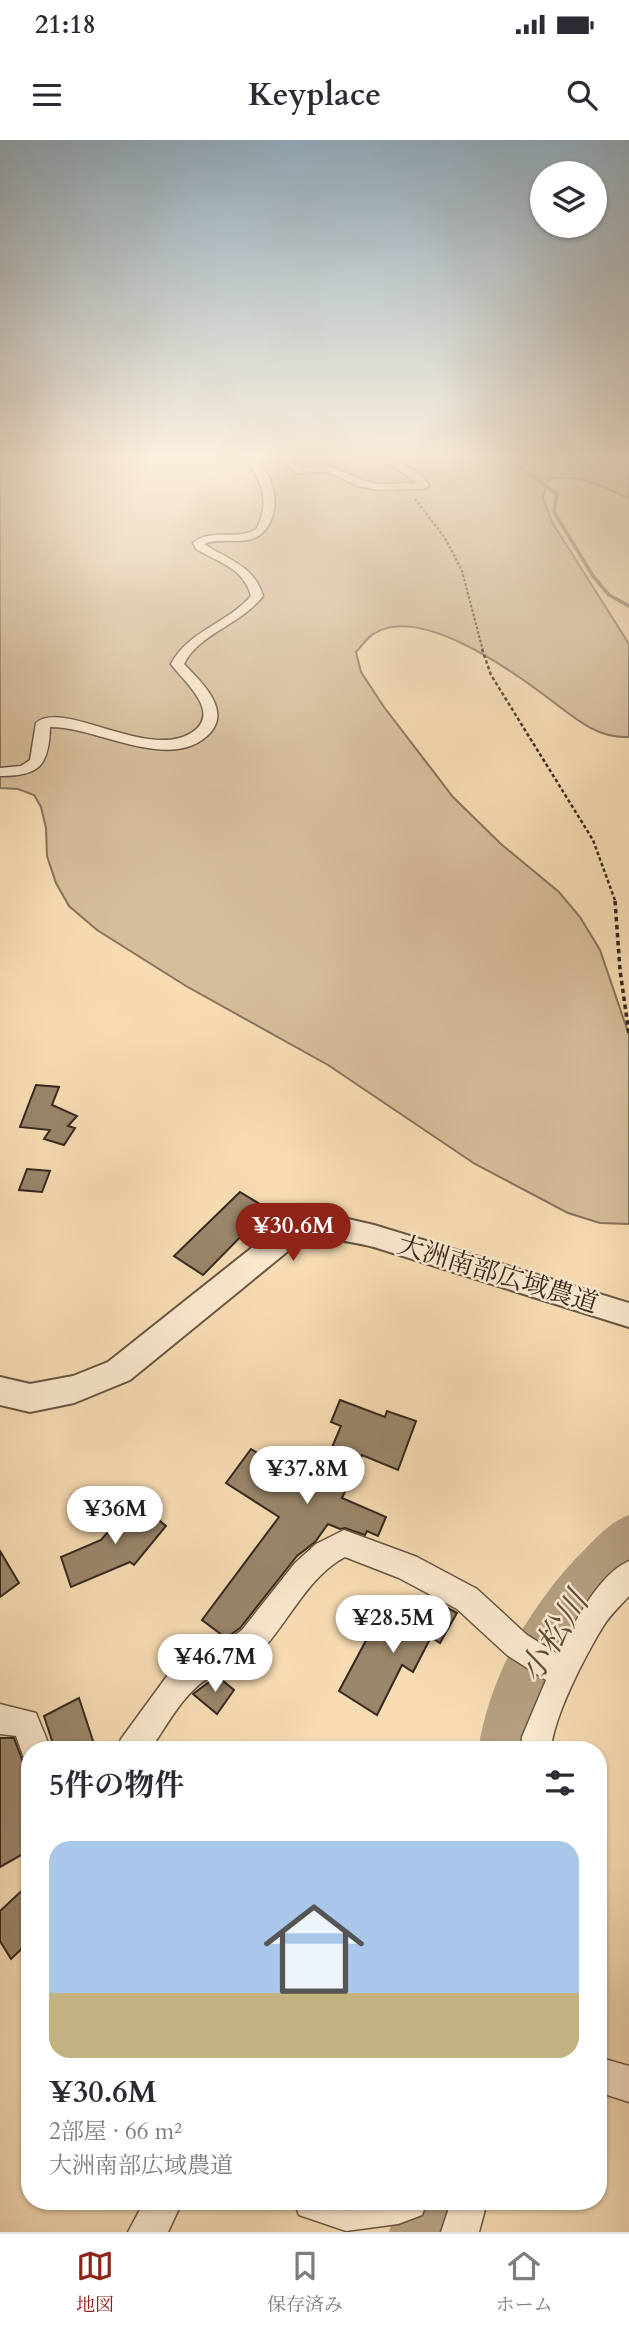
<!DOCTYPE html>
<html lang="ja">
<meta charset="utf-8">
<style>
body{margin:0;font-family:Cardo,"Noto Serif JP",serif;background:#f7f7f7;color:#2b2b33;height:100vh;display:flex;flex-direction:column;font-size:26px;white-space:nowrap}
*{box-sizing:border-box;margin:0}
p{font-size:23px;color:#7c7c81}
.icon{flex:none;width:38px;height:38px;fill:none;stroke:currentColor;stroke-width:2;stroke-linecap:round;stroke-linejoin:round}
.map{position:relative;flex:1;overflow:hidden}
.sheet{position:absolute;left:21px;top:1601px;width:586px;height:469px;display:flex;flex-direction:column;background:#fff;border-radius:28px;box-shadow:0 2px 5px #0004}
.sheet>*{flex:none}
.tools{position:absolute;left:530px;top:21px;display:grid;gap:14px}
.tools a{display:grid;place-items:center;width:77px;height:77px;border-radius:50%;background:#fff;box-shadow:0 2px 5px #0004;font-size:35px}
.price{position:absolute;translate:-50% -60px;padding:0 16px;border-radius:24px;background:#fff;color:#222;font-size:23px;line-height:46px;filter:drop-shadow(0 2px 4px #0008)}
.price::after{content:'';position:absolute;left:50%;top:42px;width:21px;height:16px;margin-left:-10px;background:inherit;clip-path:polygon(0 0,100% 0,50% 100%)}
.price.current{background:#8f2418;color:#fff}
ul{padding:0;list-style:none}
li{display:grid;align-content:center;gap:14px;height:371px;padding:0 28px}
li span{display:grid;place-items:center;height:217px;border-radius:21px;color:#555}
li>.icon{margin-inline-start:auto}
span .icon{width:126px;height:126px;fill:#fffc;stroke-width:1}
li b{font-size:30px}
h2{display:flex;justify-content:space-between;align-items:center;height:84px;padding:0 28px;font-size:30px}
.status{display:flex;justify-content:space-between;align-items:center;height:49px;padding:0 35px;background:#fff;direction:ltr}
.status svg{height:19px;fill:currentColor}
header{display:flex;justify-content:space-between;align-items:center;height:91px;padding:0 28px;background:#fff;font-size:32px;font-weight:600}
.dock{display:flex;justify-content:space-around;align-items:center;height:98px;border-top:2px solid #e1e1e2;background:#fff;font-size:19px;color:#7c7c81}
.dock a{display:grid;justify-items:center;gap:4px}
.dock .current{color:#8f2418}
.map>svg:first-child{display:block}
.green{fill:#d6bd9a;stroke:#86725c;stroke-width:2}
.lines{fill:none;stroke-linecap:round;stroke-linejoin:round}
.stream{stroke:#826f59;stroke-width:3.5}
.river{fill:#b59f80;fill-rule:evenodd}
.building{fill:#9a866b;stroke:#36281e;stroke-width:2}
.minor-casing{stroke:#665543;stroke-width:3}
.tertiary-casing{stroke:#665543;stroke-width:4}
.path-far2{stroke:#36281e;stroke-width:2;stroke-dasharray:2.5 2;stroke-linecap:butt}
.path-far1{stroke:#36281e;stroke-width:2.5;stroke-dasharray:3.5 2.5;stroke-linecap:butt}
.path{stroke:#36281e;stroke-width:3.5;stroke-dasharray:4.5 3.5;stroke-linecap:butt}
.minor{fill:#fae8ce;fill-rule:evenodd}
.tertiary{fill:#fae8ce;fill-rule:evenodd}
.labels{text-anchor:middle;dominant-baseline:central;stroke-width:5;stroke-linejoin:round;paint-order:stroke}
.street-label{font-size:26px;fill:#36281e;stroke:#fae8ce}
.near-water-label{font-size:33px;font-style:italic;fill:#5c4c3b;stroke:#fae8ce}
</style>
<div class="status"><b>21:18</b><svg viewBox="0 0 49 12"><path d="M0 12V9h3v3zM5 12V6h3v6zM10 12V3h3v9zM15 12V0h3v12zM26 1h20v11H26zM47 4h2v5h-2z"/></svg></div>
<header><svg class="icon" aria-label="menu" viewBox="0 0 24 24"><path d="M4 6h16M4 12h16M4 18h16"/></svg>Keyplace<svg class="icon" aria-label="search" viewBox="0 0 24 24"><circle cx="10" cy="10" r="6"/><path d="M15 15l6 6"/></svg></header>
<div class="map">
<svg width="629" height="2092" viewBox="0 0 629 2092">
<rect width="100%" height="100%" fill="#f7dcb3"/>
<filter id="stains"><feTurbulence type="fractalNoise" baseFrequency=".00286" numOctaves="4"/><feColorMatrix values="0 0 0 0 .2 0 0 0 0 .09 0 0 0 0 .02 0 0 0 .5 -.17"/></filter>
<radialGradient id="worn" r=".72"><stop offset=".6" stop-color="#630" stop-opacity="0"/><stop offset="1" stop-color="#630" stop-opacity=".3"/></radialGradient>
<!-- green -->
<path class="green" d="M 0,318 L 629,318 L 629,359 C 608,348 570,330 547,341 L 543,358 L 552,382 L 629,504 L 629,597 C 595,599 570,574 544,555 C 508,528 420,466 375,493 C 367,497 362,506 356,512 L 361,532 L 384,567 L 453,657 L 501,704 L 559,752 L 580,777 L 600,810 L 629,895 L 629,1084 L 600,1083 L 568,1073 L 475,1024 L 328,925 L 186,846 L 97,790 L 69,766 L 56,743 L 47,716 L 46,688 L 41,667 L 34,655 L 18,649 L 0,648 Z"/>
<g class="lines">
<!-- stream -->
<path class="stream" d="M 519,326 L 557,354 L 554,372 L 593,436 L 609,455 L 629,466"/>
<!-- river -->
<g class="river">
<path d="M 629,1375 L 629,1431 C 580,1482 540,1539 530,1610 L 478,1610 C 490,1534 532,1461 587,1407 C 600,1394 611,1382 629,1375 Z"/>
<path d="M 399,2062 L 463,2062 L 455,2092 L 389,2092 Z"/>
</g>
</g>
<!-- building -->
<g class="building">
<path d="M 36,945 L 59,947 L 52,965 L 77,976 L 68,986 L 75,988 L 64,1005 L 44,999 L 50,990 L 20,987 Z"/>
<path d="M 27,1029 L 50,1031 L 42,1052 L 19,1050 Z"/>
<path d="M 240,1052 L 268,1069 L 203,1135 L 174,1116 Z"/>
<path d="M 340,1260 L 385,1277 L 387,1271 L 416,1281 L 398,1330 L 362,1315 L 342,1358 L 386,1377 L 378,1396 L 367,1391 L 365,1395 L 345,1388 L 340,1389 L 328,1384 L 315,1402 L 297,1416 L 240,1488 L 226,1498 L 202,1480 L 279,1377 L 226,1343 L 251,1309 L 315,1348 L 341,1286 L 331,1282 Z"/>
<path d="M 135,1361 L 166,1386 L 134,1425 L 130,1422 L 71,1447 L 61,1417 L 101,1400 Z"/>
<path d="M 0,1411 L 19,1443 L 0,1457 Z"/>
<path d="M 428,1457 L 457,1473 L 440,1503 L 431,1497 L 413,1532 L 402,1525 L 377,1575 L 339,1551 L 377,1480 L 405,1497 Z"/>
<path d="M 217,1536 L 234,1550 L 217,1574 L 193,1554 Z"/>
<path d="M 79,1558 L 94,1604 L 83,1610 L 55,1610 L 44,1576 Z"/>
<path d="M 0,1598 L 14,1598 L 23,1622 L 30,1625 L 30,1710 L 0,1727 Z"/>
<path d="M 30,1743 L 30,1801 L 11,1819 L 0,1801 L 0,1771 Z"/>
</g>
<g class="lines">
<defs>
<g id="minor">
<path d="M 246,318 L 256,318 C 261,326 268,332 271,341 C 279,363 274,395 248,400 C 233,403 218,398 204,404 C 228,420 254,425 263,456 C 242,484 198,494 184,524 C 199,540 231,568 211,592 C 173,635 96,586 50,587 C 49,626 39,636 0,636 L 0,628 L 21,626 L 30,620 L 36,583 C 63,559 147,620 191,593 C 223,573 185,543 171,524 C 188,491 228,483 251,456 C 244,428 218,422 196,409 L 193,403 C 211,387 239,402 257,388 C 271,358 261,343 246,318 Z"/>
<path d="M 279,318 L 290,318 L 301,328 L 329,326 L 365,341 L 379,344 L 418,343 L 380,318 C 394,318 424,332 429,346 L 424,349 L 379,350 L 358,346 L 328,332 L 296,333 Z"/>
<path d="M 344,1390 L 417,1417 L 477,1449 L 527,1495 L 558,1514 C 574,1485 597,1435 629,1421 L 629,1456 C 621,1465 611,1474 604,1485 C 586,1514 553,1577 551,1610 L 521,1610 L 522,1597 L 546,1540 L 507,1515 L 457,1469 L 399,1438 L 345,1417 C 309,1436 290,1479 263,1509 C 248,1525 235,1525 216,1534 C 186,1547 168,1584 150,1610 L 117,1610 L 121,1599 L 170,1532 L 200,1511 L 224,1503 L 242,1490 L 295,1423 L 316,1404 Z"/>
<path d="M 0,1564 L 36,1573 L 51,1610 L 30,1610 L 30,1622 L 25,1621 L 16,1596 L 0,1594 Z"/>
<path d="M 598,1917 L 629,1926 L 629,1962 L 598,1952 Z"/>
<path d="M 144,2062 L 182,2062 L 168,2092 L 128,2092 Z"/>
<path d="M 294,2062 L 427,2062 L 422,2075 L 398,2084 L 346,2091 L 299,2075 Z"/>
<path d="M 451,2062 L 487,2062 L 479,2092 L 441,2092 Z"/>
</g>
<path id="tertiary" d="M 339,1077 L 374,1085 L 629,1163 L 629,1187 L 374,1107 C 336,1098 325,1096 288,1111 L 130,1240 L 74,1263 L 30,1272 L 0,1265 L 0,1237 L 30,1244 L 73,1236 L 108,1222 L 268,1095 L 313,1078 Z"/>
</defs>
<!-- minor casing -->
<use href="#minor" class="minor-casing"/>
<!-- tertiary casing -->
<use href="#tertiary" class="tertiary-casing"/>
<!-- path-far2 -->
<path class="path-far2" d="M 415,359 L 445,398 L 462,431 L 483,511"/>
<!-- path-far1 -->
<path class="path-far1" d="M 482,509 L 491,535 L 593,700 L 616,763"/>
<!-- path -->
<path class="path" d="M 615,761 L 620,830 L 629,894"/>
<!-- minor -->
<use href="#minor" class="minor"/>
<!-- tertiary -->
<use href="#tertiary" class="tertiary"/>
</g>
<!-- sky -->
<linearGradient id="sky" x2="0" y2="1"><stop stop-color="#93acbe"/><stop offset="0.52" stop-color="#fbefdd"/><stop offset="1" stop-color="#fbefdd" stop-opacity="0"/></linearGradient>
<rect width="629" height="611" fill="url(#sky)"/>
<g class="labels">
<!-- street labels -->
<g class="street-label">
<text transform="translate(498 1134) rotate(17)">大洲南部広域農道</text>
</g>
<!-- near-water labels -->
<g class="near-water-label">
<text transform="translate(554 1497) rotate(-58)">小松川</text>
</g>
</g>
<rect width="100%" height="100%" filter="url(#stains)"/>
<rect width="100%" height="100%" fill="url(#worn)"/>
</svg>
<div class="tools">
<a><svg class="icon" aria-label="layers" viewBox="0 0 24 24"><path d="M12 4l9 5-9 5-9-5zM3 14l9 5 9-5"/></svg></a>
</div>
<b class="price current" style="left:293px;top:1123px">¥30.6M</b>
<b class="price" style="left:307px;top:1366px">¥37.8M</b>
<b class="price" style="left:115px;top:1406px">¥36M</b>
<b class="price" style="left:393px;top:1515px">¥28.5M</b>
<b class="price" style="left:215px;top:1554px">¥46.7M</b>
<section class="sheet">
<h2>5件の物件<svg class="icon" aria-label="filters" viewBox="0 0 24 24"><path d="M4 7h16M4 17h16"/><circle cx="9" cy="7" r="2"/><circle cx="15" cy="17" r="2"/></svg></h2>
<ul>
<li><span style="background:linear-gradient(#a9c7e8 70%,#c2b280 0)"><svg class="icon" aria-label="home" viewBox="0 0 24 24"><path d="M3 11l9-7 9 7M6 9v11h12V9"/></svg></span><div><b>¥30.6M</b><p>2部屋 · 66 m²</p><p>大洲南部広域農道</p></div></li>
</ul>
</section>
</div>
<nav class="dock">
<a class="current"><svg class="icon" aria-label="map" viewBox="0 0 24 24"><path d="M3 6l6-2 6 2 6-2v14l-6 2-6-2-6 2zM9 4v14M15 6v14"/></svg>地図</a>
<a><svg class="icon" aria-label="saved" viewBox="0 0 24 24"><path d="M7 4h10v16l-5-4-5 4z"/></svg>保存済み</a>
<a><svg class="icon" aria-label="home" viewBox="0 0 24 24"><path d="M3 11l9-7 9 7M6 9v11h12V9"/></svg>ホーム</a>
</nav>
